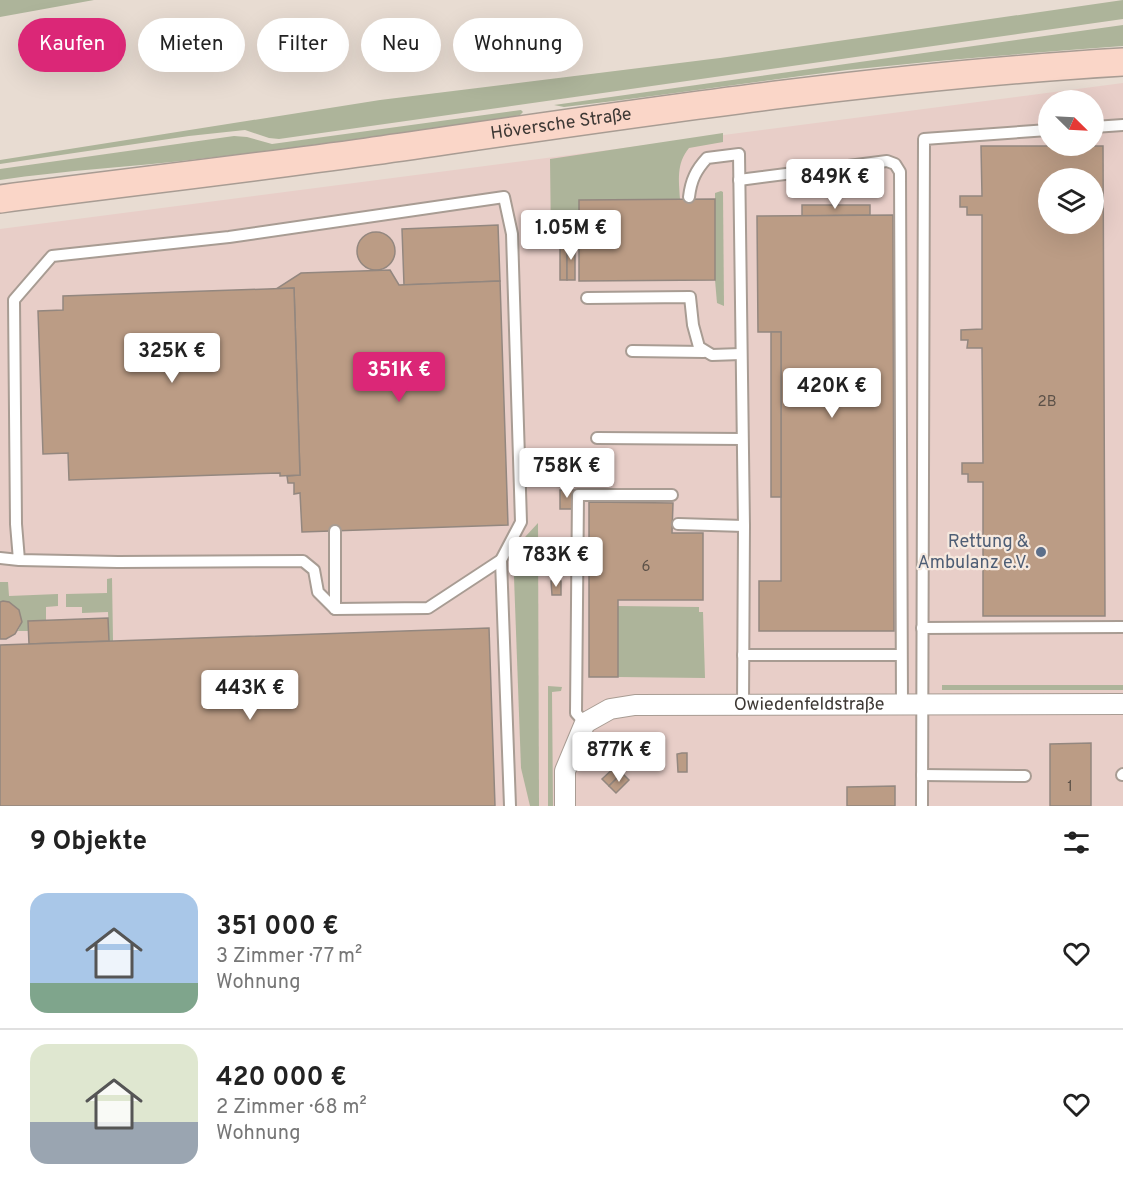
<!DOCTYPE html>
<html lang="de">
<meta charset="utf-8">
<style>
body{margin:0;font-family:Overpass,sans-serif;background:#f2f2f2;color:#222;height:100vh;display:flex;flex-direction:column;font-size:22px;white-space:nowrap}
*{box-sizing:border-box;margin:0}
p{font-size:20px;color:#767676}
.icon{flex:none;width:33px;height:33px;fill:none;stroke:currentColor;stroke-width:2;stroke-linecap:round;stroke-linejoin:round}
.map{position:relative;height:806px;overflow:hidden}
.side{display:flex;flex-direction:column;background:#fff;flex:1}
.side>*{flex:none}
.banner{position:absolute;left:18px;top:18px;width:600px;height:54px;display:flex;gap:12px}
.needle{width:39px;rotate:114deg}
.tools{position:absolute;left:1038px;top:90px;display:grid;gap:12px}
.tools a{display:grid;place-items:center;width:66px;height:66px;border-radius:50%;background:#fff;box-shadow:0 6px 24px #0002;font-size:30px}
.price{position:absolute;translate:-50% -51px;padding:0 14px;border-radius:6px;background:#fff;color:#222;font-size:20px;line-height:39px;filter:drop-shadow(0 2px 3px #0008)}
.price::after{content:'';position:absolute;left:50%;top:36px;width:18px;height:14px;margin-left:-9px;background:inherit;clip-path:polygon(0 0,100% 0,50% 100%)}
.price.on{background:#db2777;color:#fff}
ul{padding:0;list-style:none}
li{display:flex;align-items:center;gap:18px;height:150px;padding:0 30px}
li+li{border-top:2px solid #e0e0e0}
li span{display:grid;place-items:center;flex:none;width:168px;height:120px;border-radius:18px;color:#555}
li>.icon{margin-inline-start:auto}
span .icon{width:72px;height:72px;fill:#fffc;stroke-width:1}
li b{font-size:26px}
h2{display:flex;justify-content:space-between;align-items:center;height:72px;padding:0 30px;font-size:26px}
.pill{padding:0 21px;border-radius:27px;background:#fff;box-shadow:0 6px 24px #0002;font-size:21px;line-height:54px}
.pill.on{background:#db2777;color:#fff}
.map>svg:first-child{display:block}
.industrial{fill:#e8cec8;fill-rule:evenodd}
.green{fill:#adb49a}
.building{fill:#bb9c85;stroke:#93877f;stroke-width:1.5;fill-rule:evenodd}
.lines{fill:none;stroke-linecap:round;stroke-linejoin:round}
.lane-casing{stroke:#a89c93;stroke-width:14}
.street-casing{stroke:#a89c93;stroke-width:22}
.secondary-casing{stroke:#a89c93;stroke-width:30}
.lane{stroke:#fff;stroke-width:10}
.street{stroke:#fff;stroke-width:20}
.secondary{stroke:#fad6c8;stroke-width:27}
.service-dot{fill:#5c6f8a;stroke:#f6e9df;stroke-width:2}
.labels{text-anchor:middle;dominant-baseline:central;stroke-width:4.5;stroke-linejoin:round;paint-order:stroke}
.number-label{font-size:15px;fill:#5c5148}
.street-label{font-size:18px;fill:#3d3834;stroke:#f6e9df}
.service-label{font-size:18px;fill:#4e5e75;stroke:#f6e9df;text-anchor:end}
</style>
<div class="map">
<svg width="1123" height="806" viewBox="0 0 1123 806">
<rect width="100%" height="100%" fill="#e8dcd2"/>
<!-- industrial -->
<path class="industrial" d="M 1123,83 L 1123,806 L 0,806 L 0,229 ZM 1048,100 L 1094,100 L 1094,146 L 1048,146 ZM 1048,178 L 1094,178 L 1094,224 L 1048,224 Z"/>
<!-- green -->
<g class="green">
<path d="M 0,0 L 94,0 L 0,17 Z"/>
<path d="M 1123,0 L 1123,19 L 279,139 L 269,138 L 245,130 L 189,136 L 0,164 L 0,160 L 380,100 L 720,58 Z"/>
<path d="M 1123,25 L 1123,46 C 1031,53 939,60 847,70 C 753,82 658,96 564,107 L 554,105 Z"/>
<path d="M 521,110 L 523,112 L 520,115 L 511,117 C 408,132 304,147 199,159 C 133,167 66,170 0,180 L 0,169 L 234,136 L 247,137 L 272,144 Z"/>
<path d="M 723,133 L 723,142 L 689,148 C 676,164 679,180 680,199 L 579,242 L 551,242 L 550,159 Z"/>
<path d="M 721,191 L 723,192 L 724,306 L 717,303 L 715,280 L 715,193 Z"/>
<path d="M 538,523 L 539,806 L 530,806 L 521,768 L 513,550 Z"/>
<path d="M 112,578 L 113,641 L 109,641 L 108,612 L 82,613 L 82,607 L 66,607 L 66,594 L 107,593 L 107,579 Z"/>
<path d="M 0,582 L 8,582 L 9,596 L 58,594 L 58,606 L 46,607 L 46,620 L 28,621 L 28,631 L 18,631 C 26,616 18,602 0,602 Z"/>
<path d="M 618,606 L 699,607 L 699,612 L 703,612 L 705,678 L 618,677 Z"/>
<rect x="942" y="685" width="181" height="5"/>
<path d="M 548,686 L 562,687 L 561,691 L 552,692 L 553,806 L 548,806 Z"/>
</g>
<!-- building -->
<g class="building">
<path d="M 981,146 L 1103,146 L 1105,616 L 983,616 L 983,482 L 968,482 L 968,474 L 962,474 L 962,463 L 983,463 L 982,348 L 967,348 L 968,340 L 961,340 L 961,330 L 982,329 L 982,215 L 967,215 L 967,207 L 960,207 L 960,196 L 982,196 ZM 1048,178 L 1094,178 L 1094,224 L 1048,224 Z"/>
<path d="M 715,199 L 715,280 L 579,281 L 579,200 Z"/>
<path d="M 802,205 L 870,205 L 870,215 L 802,216 Z"/>
<path d="M 893,215 L 894,631 L 759,631 L 759,581 L 781,581 L 781,332 L 758,332 L 757,216 Z"/>
<path d="M 498,225 L 500,281 L 404,285 L 402,229 Z"/>
<circle cx="376" cy="251" r="19"/>
<rect x="560" y="242" width="7" height="38"/>
<rect x="567" y="242" width="8" height="38"/>
<path d="M 390,270 L 399,285 L 500,281 L 508,525 L 302,532 L 300,493 L 294,494 L 294,483 L 288,483 L 287,476 L 300,475 L 294,288 L 276,289 L 301,273 Z"/>
<path d="M 294,288 L 300,475 L 280,476 L 280,473 L 69,480 L 68,453 L 43,454 L 38,311 L 63,310 L 63,296 Z"/>
<rect x="771" y="332" width="10" height="165"/>
<rect x="560" y="490" width="14" height="19"/>
<path d="M 589,502 L 673,503 L 672,533 L 703,533 L 703,600 L 618,600 L 618,677 L 589,677 Z"/>
<path d="M 551,581 L 561,581 L 561,595 L 552,595 Z"/>
<path d="M 3,601 L 9,602 L 19,610 L 22,622 L 15,634 L 6,639 L 0,639 L 0,602 Z"/>
<path d="M 108,618 L 109,641 L 29,644 L 28,621 Z"/>
<path d="M 489,628 L 495,806 L 0,806 L 0,645 Z"/>
<path d="M 1091,743 L 1091,806 L 1050,806 L 1050,744 Z"/>
<path d="M 682,753 L 687,753 L 687,772 L 678,772 L 677,754 Z"/>
<path d="M 616,766 L 622,773 L 609,786 L 602,779 Z"/>
<path d="M 622,773 L 629,780 L 616,793 L 609,786 Z"/>
<path d="M 895,786 L 895,806 L 847,806 L 847,787 Z"/>
</g>
<g class="lines">
<defs>
<g id="lane">
<path d="M 1094,127 L 1123,125"/>
<path d="M 739,180 L 887,161 L 895,164 L 900,172 L 902,705"/>
<path d="M 689,197 C 691,180 696,170 707,158 L 739,154 L 744,526 L 743,705"/>
<path d="M 587,298 L 690,297 L 693,325 L 699,347 L 712,355 L 741,354"/>
<path d="M 632,351 L 704,352"/>
<path d="M 597,438 L 742,439"/>
<path d="M 678,524 L 744,526"/>
<path d="M 335,531 L 335,609"/>
<path d="M 0,558 L 19,560 L 118,562 L 303,561 L 314,570 L 318,592 L 335,609 L 428,608 L 501,560 L 521,522 L 512,234 L 504,197 L 229,237 L 52,256 L 14,300 L 16,524 L 19,560"/>
<path d="M 501,560 L 510,806"/>
<path d="M 922,628 L 1123,627"/>
<path d="M 743,655 L 901,655"/>
<path d="M 585,723 L 576,713 L 578,495 L 672,495"/>
<path d="M 922,775 L 1025,776"/>
<path d="M 1122,775 L 1123,774"/>
<path d="M 922,806 L 924,139 L 1048,130"/>
</g>
<g id="street">
<path id="s1" d="M 565,806 L 565,771 L 585,723 L 610,709 L 635,705 L 1123,704"/>
</g>
<g id="secondary">
<path id="s2" d="M 0,199 C 122,183 245,169 367,152 C 618,116 869,77 1123,62"/>
</g>
</defs>
<!-- lane casing -->
<use href="#lane" class="lane-casing"/>
<!-- street casing -->
<use href="#street" class="street-casing"/>
<!-- secondary casing -->
<use href="#secondary" class="secondary-casing"/>
<!-- lane -->
<use href="#lane" class="lane"/>
<!-- street -->
<use href="#street" class="street"/>
<!-- secondary -->
<use href="#secondary" class="secondary"/>
</g>
<!-- markers -->
<circle class="service-dot" cx="1041" cy="552" r="6"/>
<g class="labels">
<!-- number labels -->
<g class="number-label">
<text x="1047" y="402">2B</text>
<text x="646" y="567">6</text>
<text x="1070" y="787">1</text>
</g>
<!-- street labels -->
<g class="street-label">
<text stroke="none"><textPath href="#s2" startOffset="566">Höversche Straße</textPath></text>
<text stroke="none"><textPath href="#s1" startOffset="315">Owiedenfeldstraße</textPath></text>
</g>
<!-- service labels -->
<g class="service-label">
<text x="1029" y="542">Rettung &amp;<tspan x="1029" dy="21">Ambulanz e.V.</tspan></text>
</g>
</g>
</svg>
<div class="tools">
<a><svg class="needle" viewBox="-14 -14 28 28"><path d="M0-13l5 13h-10z" fill="#e53935"/><path d="M0 13l5-13h-10z" fill="#767676"/></svg></a>
<a><svg class="icon" aria-label="layers" viewBox="0 0 24 24"><path d="M12 4l9 5-9 5-9-5zM3 14l9 5 9-5"/></svg></a>
</div>
<b class="price" style="left:835px;top:210px">849K €</b>
<b class="price" style="left:571px;top:261px">1.05M €</b>
<b class="price" style="left:172px;top:384px">325K €</b>
<b class="price on" style="left:399px;top:403px">351K €</b>
<b class="price" style="left:832px;top:419px">420K €</b>
<b class="price" style="left:567px;top:499px">758K €</b>
<b class="price" style="left:556px;top:588px">783K €</b>
<b class="price" style="left:250px;top:721px">443K €</b>
<b class="price" style="left:619px;top:783px">877K €</b>
<div class="banner">
<a class="pill on">Kaufen</a>
<a class="pill">Mieten</a>
<a class="pill">Filter</a>
<a class="pill">Neu</a>
<a class="pill">Wohnung</a>
</div>
</div>
<section class="side">
<h2>9 Objekte<svg class="icon" aria-label="filters" viewBox="0 0 24 24"><path d="M4 7h16M4 17h16"/><circle cx="9" cy="7" r="2"/><circle cx="15" cy="17" r="2"/></svg></h2>
<ul>
<li><span style="background:linear-gradient(#a9c7e8 75%,#7fa58c 0)"><svg class="icon" aria-label="home" viewBox="0 0 24 24"><path d="M3 11l9-7 9 7M6 9v11h12V9"/></svg></span><div><b>351 000 €</b><p>3 Zimmer · 77 m²</p><p>Wohnung</p></div><svg class="icon" aria-label="heart" viewBox="0 0 24 24"><path d="M12 20l-8-8c-3-5 5-10 8-4 3-6 11-1 8 4z"/></svg></li>
<li><span style="background:linear-gradient(#dfe7d0 65%,#9aa5b1 0)"><svg class="icon" aria-label="home" viewBox="0 0 24 24"><path d="M3 11l9-7 9 7M6 9v11h12V9"/></svg></span><div><b>420 000 €</b><p>2 Zimmer · 68 m²</p><p>Wohnung</p></div><svg class="icon" aria-label="heart" viewBox="0 0 24 24"><path d="M12 20l-8-8c-3-5 5-10 8-4 3-6 11-1 8 4z"/></svg></li>
</ul>
</section>
